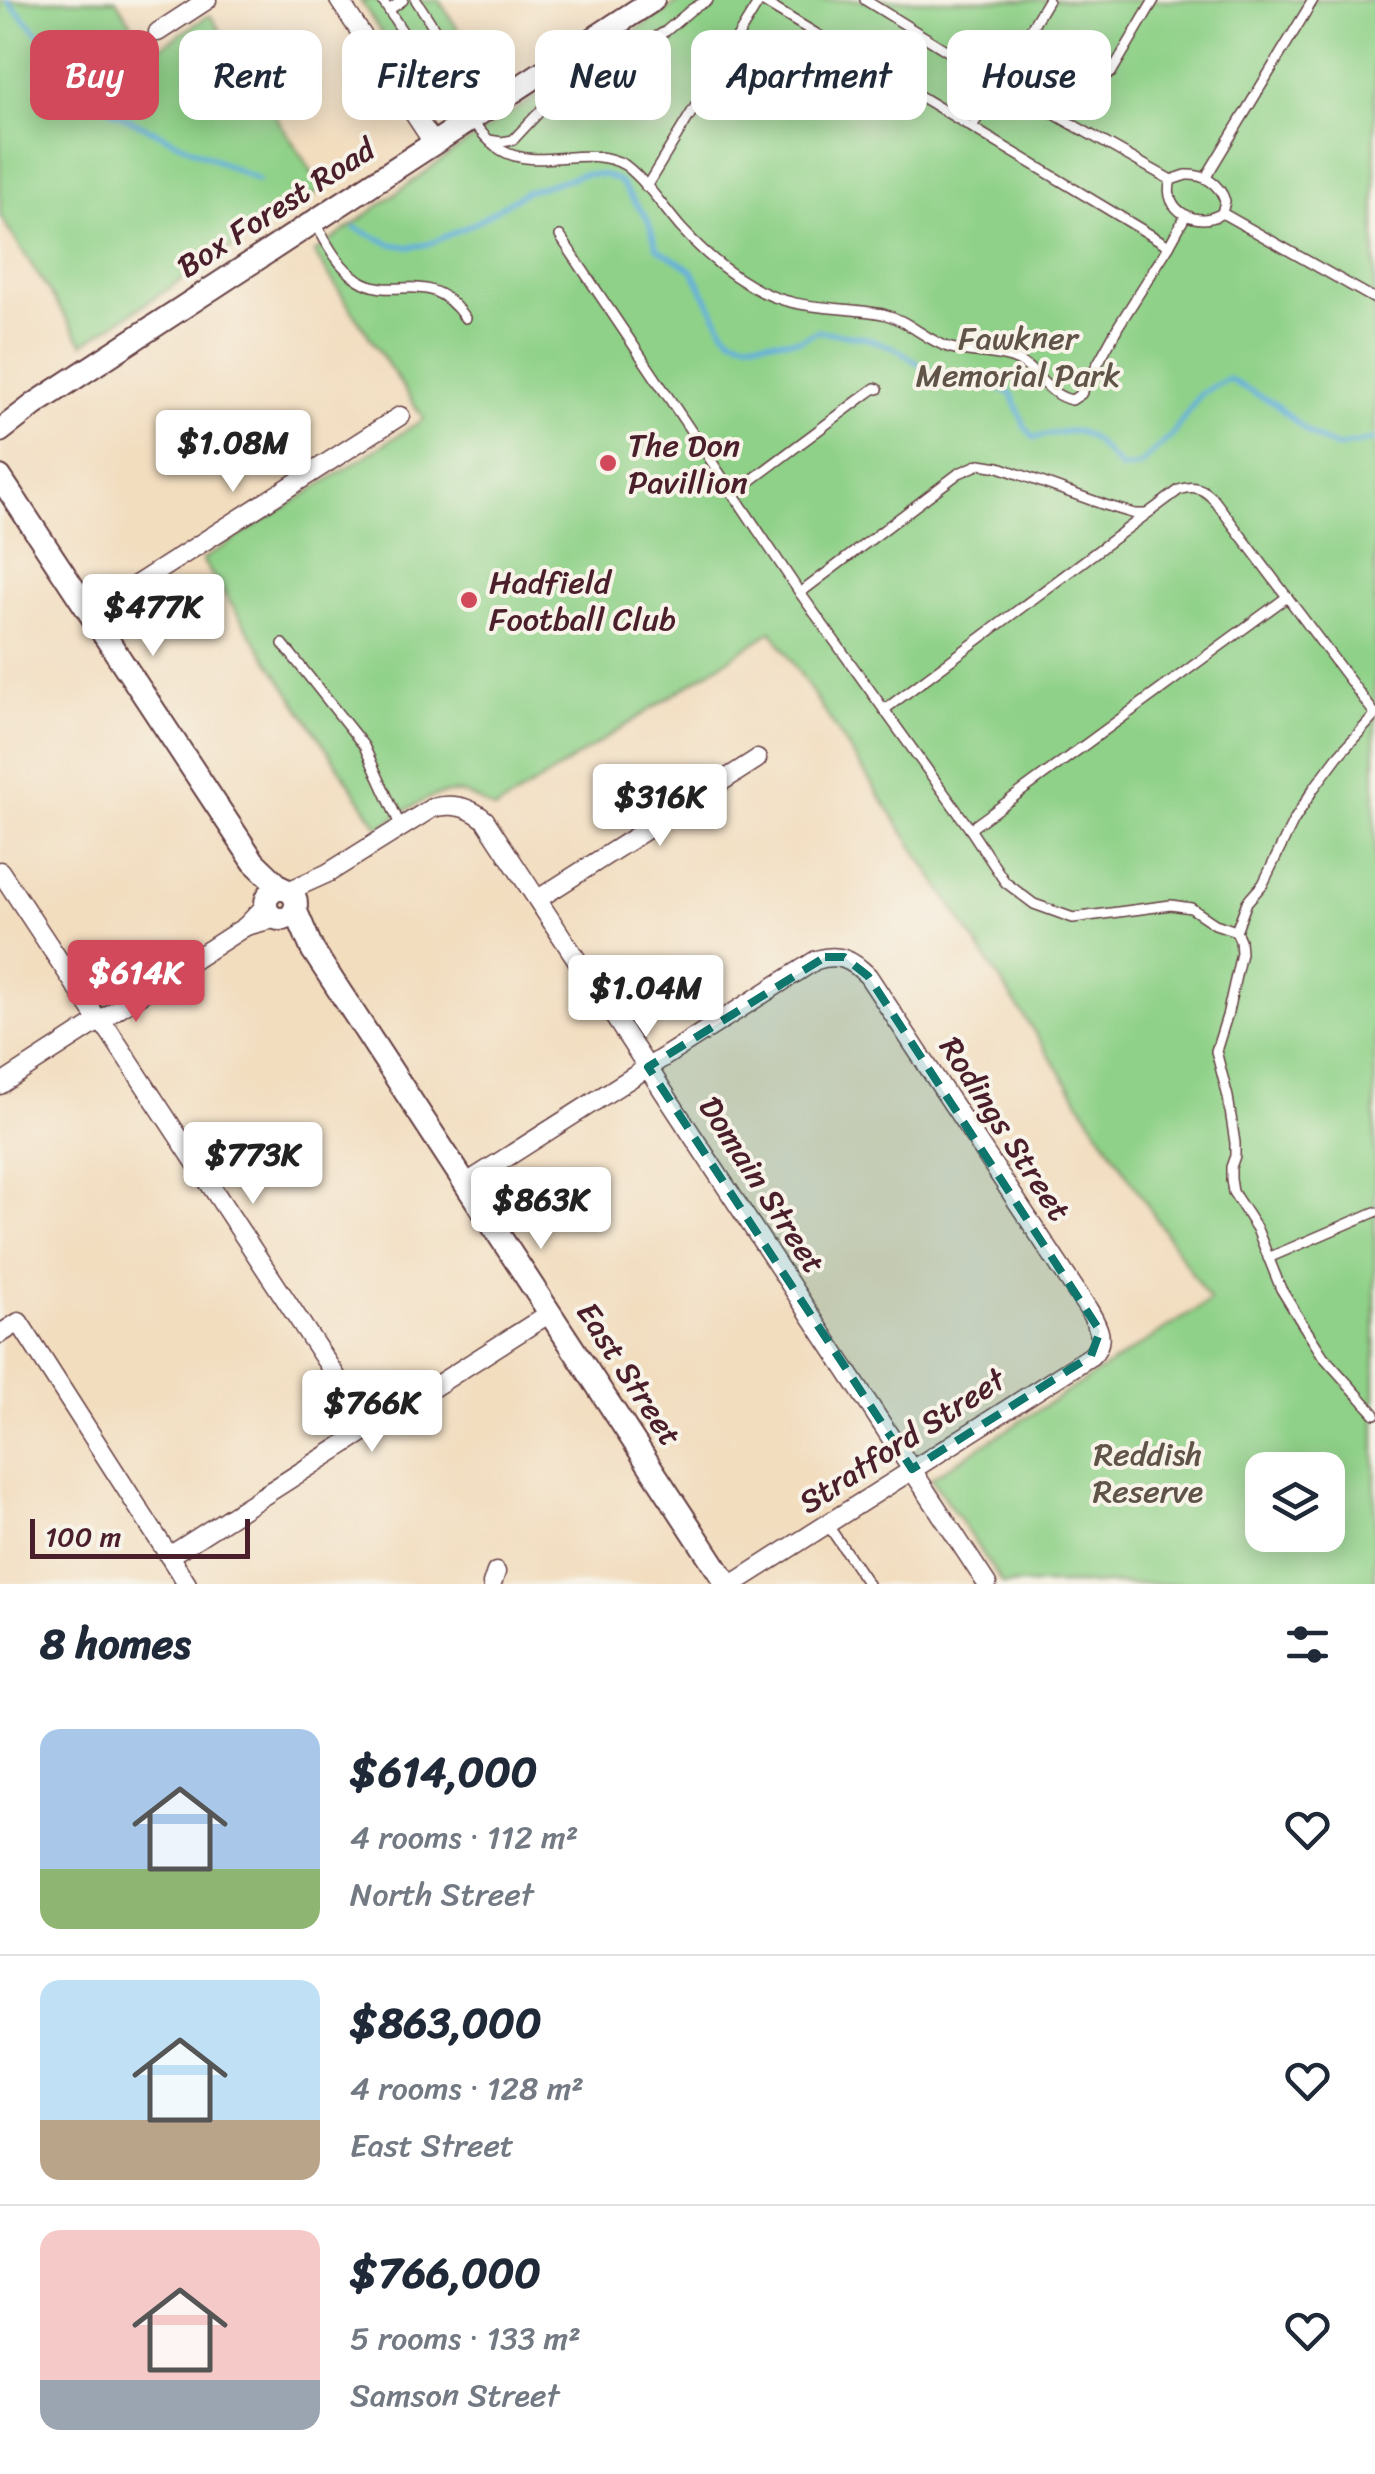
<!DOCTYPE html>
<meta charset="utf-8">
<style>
body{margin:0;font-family:Sriracha,sans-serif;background:#f6f6f7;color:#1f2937;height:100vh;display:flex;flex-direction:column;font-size:38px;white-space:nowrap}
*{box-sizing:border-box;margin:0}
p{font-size:32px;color:#747a83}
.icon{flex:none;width:55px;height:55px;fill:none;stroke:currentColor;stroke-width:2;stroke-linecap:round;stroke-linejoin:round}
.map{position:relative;height:1584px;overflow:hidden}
.panel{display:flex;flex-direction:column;background:#fff;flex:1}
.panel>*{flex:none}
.top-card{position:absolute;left:30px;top:30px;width:1315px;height:90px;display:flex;gap:20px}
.controls{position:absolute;left:1245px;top:1452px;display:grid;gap:20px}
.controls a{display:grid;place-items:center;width:100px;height:100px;border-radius:20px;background:#fff;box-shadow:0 5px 25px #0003;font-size:50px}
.scale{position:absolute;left:30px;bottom:25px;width:220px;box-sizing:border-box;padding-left:10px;border:5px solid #4a1f2b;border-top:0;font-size:28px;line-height:35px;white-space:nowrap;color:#4a1f2b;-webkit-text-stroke:8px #f7f3e8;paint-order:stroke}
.price{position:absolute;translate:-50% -85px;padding:0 22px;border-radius:10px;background:#fff;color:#222;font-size:32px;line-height:65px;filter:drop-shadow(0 2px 5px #0008)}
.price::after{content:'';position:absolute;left:50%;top:60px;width:30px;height:22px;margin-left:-15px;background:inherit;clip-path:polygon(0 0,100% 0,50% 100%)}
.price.active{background:#d1495b;color:#fff}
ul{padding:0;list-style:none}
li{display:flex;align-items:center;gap:30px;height:250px;padding:0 40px}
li+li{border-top:2px solid #e0e1e3}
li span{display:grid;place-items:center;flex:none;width:280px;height:200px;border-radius:20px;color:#555}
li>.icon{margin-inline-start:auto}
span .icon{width:120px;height:120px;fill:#fffc;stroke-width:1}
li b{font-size:42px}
h2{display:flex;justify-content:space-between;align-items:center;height:120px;padding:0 40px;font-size:42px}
.tag{padding:0 35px;border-radius:20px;background:#fff;box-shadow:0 5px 25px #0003;font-size:35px;line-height:90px}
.tag.active{background:#d1495b;color:#fff}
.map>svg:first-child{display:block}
.green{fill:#8fd188;stroke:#6c785a;stroke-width:2.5;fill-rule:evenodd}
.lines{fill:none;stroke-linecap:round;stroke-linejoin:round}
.stream{stroke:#64afdd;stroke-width:5}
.lane-casing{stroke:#633c41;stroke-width:12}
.street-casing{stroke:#633c41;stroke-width:21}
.secondary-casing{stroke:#633c41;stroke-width:26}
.lane{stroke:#fff;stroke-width:9}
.street{stroke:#fff;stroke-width:18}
.secondary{stroke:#fff;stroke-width:22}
.marked{fill:#0f766e;fill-opacity:0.2;stroke:#0f766e;stroke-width:8;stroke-dasharray:20 12;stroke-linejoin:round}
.poi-dot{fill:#d1495b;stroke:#f7f3e8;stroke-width:4}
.labels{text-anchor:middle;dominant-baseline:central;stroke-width:8;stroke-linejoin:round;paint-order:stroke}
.street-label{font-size:32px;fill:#4a1f2b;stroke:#f7f3e8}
.park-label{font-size:32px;fill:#5f5447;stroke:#f7f3e8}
.poi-label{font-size:32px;fill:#4a1f2b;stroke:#f7f3e8;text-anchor:start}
</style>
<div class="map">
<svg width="1375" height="1584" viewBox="0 0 1375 1584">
<rect width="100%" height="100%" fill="#f7f3e8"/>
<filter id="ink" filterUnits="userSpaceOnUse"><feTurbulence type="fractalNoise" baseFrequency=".01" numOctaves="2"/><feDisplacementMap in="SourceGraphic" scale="20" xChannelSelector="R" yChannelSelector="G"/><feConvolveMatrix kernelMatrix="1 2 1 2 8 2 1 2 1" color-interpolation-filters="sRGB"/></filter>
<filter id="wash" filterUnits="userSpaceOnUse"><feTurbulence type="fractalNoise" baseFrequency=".0048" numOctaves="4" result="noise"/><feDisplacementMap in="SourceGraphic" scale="40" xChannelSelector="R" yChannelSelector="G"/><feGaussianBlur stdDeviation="2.25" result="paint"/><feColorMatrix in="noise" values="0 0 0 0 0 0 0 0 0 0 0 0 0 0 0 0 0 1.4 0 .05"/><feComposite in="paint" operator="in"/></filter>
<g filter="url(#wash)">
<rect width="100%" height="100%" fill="#f2ddbf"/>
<!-- green -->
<g class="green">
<path d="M 0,0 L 116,0 L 151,53 L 210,15 L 323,189 L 83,344 L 0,216 Z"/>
<path d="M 360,0 L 439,0 L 490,79 L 435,116 Z"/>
<path d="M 682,0 L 1375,0 L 1375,1584 L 1003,1584 L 931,1478 L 1210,1301 L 772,631 L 495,810 C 484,804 470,794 459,793 C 430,790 402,814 379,828 L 202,560 L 424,419 L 314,253 L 458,148 ZM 1262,1470 L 1328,1470 L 1328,1535 L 1262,1535 Z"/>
</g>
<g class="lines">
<!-- stream -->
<g class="stream">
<path d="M 7,0 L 113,112 L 258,180"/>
<path d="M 355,228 L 391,244 L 410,247 L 429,244 L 477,222 L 525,192 L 583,174 L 604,175 L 619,181 L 648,220 L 657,248 L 692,270 L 724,330 L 732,337 L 745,341 L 799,340 L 818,331 L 862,337 L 895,348 L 928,370 L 952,383 L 978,380 L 1012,394 L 1025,427 L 1035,438 C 1090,423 1084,433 1122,469 L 1139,466 L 1172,435 L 1201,393 L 1228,379 L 1275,404 L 1310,434 L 1325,442 L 1337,447 L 1375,440"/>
</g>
</g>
</g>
<g filter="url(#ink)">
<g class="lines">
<defs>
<g id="lane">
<path d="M 382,0 L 426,68 L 453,87 L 472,114"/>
<path d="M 416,0 C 434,28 453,52 453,87"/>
<path d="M 760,0 L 1169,246"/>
<path d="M 865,0 L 999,83 L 1171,180"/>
<path d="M 389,10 L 403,0"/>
<path d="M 1111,73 L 1154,0"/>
<path d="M 472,122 C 481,131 489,143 501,150 C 538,172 587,143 625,165 C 647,182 663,207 681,228 C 701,250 725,271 751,286 C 795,312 835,305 883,314 C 909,320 926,341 951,348 C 970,353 991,352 1011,358 C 1036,365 1045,395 1072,400 L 1081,394 L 1119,325 L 1169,246 L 1186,215"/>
<path d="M 972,127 L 1048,0"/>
<path d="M 489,140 L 502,142 L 513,140 L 543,108 L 563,92 L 666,31 L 692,9 L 708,0"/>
<path d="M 1186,175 C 1204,174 1219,183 1225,201 L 1222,213 C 1199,229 1161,211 1171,180 Z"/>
<path d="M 1206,177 L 1313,0"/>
<path d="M 646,187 L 760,0"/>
<path d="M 1222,213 L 1375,299"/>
<path d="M 316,224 C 327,244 339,268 359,280 C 396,303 428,265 465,318"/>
<path d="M 560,236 L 800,593 L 970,829 L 1005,882 L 1034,904 L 1073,918 L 1171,905 L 1191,908 L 1215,924 L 1236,931"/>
<path d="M 733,494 L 864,396 L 875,388 L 878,389"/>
<path d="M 800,593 L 959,473 L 980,464 L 999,467 L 1105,505 L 1135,514 L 1145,514"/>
<path d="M 283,644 L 364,746 L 401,827"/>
<path d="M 884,710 L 1179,490 C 1194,484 1205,489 1215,501 L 1375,714"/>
<path d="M 1375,715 L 1338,756 L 1314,788 L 1293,822 L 1263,884 L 1247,902 L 1236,931 L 1240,940 L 1241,953 L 1227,1016 L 1216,1051 L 1228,1097 L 1235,1143 L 1235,1156 L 1231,1167 L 1231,1179 L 1233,1192 L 1257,1229 L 1281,1289 L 1300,1320 L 1323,1356 L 1375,1414"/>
<path d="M 970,829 L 1287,597"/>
<path d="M 1268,1258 L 1375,1212"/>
<path d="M 827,1524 L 868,1584"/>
</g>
<g id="street">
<path d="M 339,0 L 434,144"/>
<path d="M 158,32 L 207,0"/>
<path d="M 92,613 L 400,416"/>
<path d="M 0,871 L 99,1021 L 109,1031 L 370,1428"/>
<path d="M 288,891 L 328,873 L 432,808 C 452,803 469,806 485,820 L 987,1584"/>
<path d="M 538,899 L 757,759"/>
<path d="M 246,926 L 276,918"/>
<path d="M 0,1085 L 246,926 L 267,904"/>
<path d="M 465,1184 L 816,960 C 840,953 852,960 868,976 L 1088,1309 C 1098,1326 1107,1340 1091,1356 L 733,1584"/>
<path d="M 0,1334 L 19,1322 L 187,1584"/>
<path d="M 169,1556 L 550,1313"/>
<path d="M 492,1584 L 496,1572"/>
</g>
<g id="secondary">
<path d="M 0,431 L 35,404 L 653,0"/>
<path d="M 0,477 L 254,862 L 282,889"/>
<circle cx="281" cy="904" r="15"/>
<path d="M 295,909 L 312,949 L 727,1584"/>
</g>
</defs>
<!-- lane casing -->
<use href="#lane" class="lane-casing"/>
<!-- street casing -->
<use href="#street" class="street-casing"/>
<!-- secondary casing -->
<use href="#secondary" class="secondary-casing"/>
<!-- lane -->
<use href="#lane" class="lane"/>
<!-- street -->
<use href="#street" class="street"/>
<!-- secondary -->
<use href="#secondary" class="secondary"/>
</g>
</g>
<!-- marked area -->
<path class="marked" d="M 825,957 L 844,957 L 868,976 L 1100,1331 L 1091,1356 L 912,1469 L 648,1067 Z"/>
<!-- markers -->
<g class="poi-dot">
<circle cx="608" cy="463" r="10"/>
<circle cx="469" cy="600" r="10"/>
</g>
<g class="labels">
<!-- street labels -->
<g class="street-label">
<text transform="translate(276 208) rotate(-33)">Box Forest Road</text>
<text transform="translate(1005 1129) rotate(57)">Rodings Street</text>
<text transform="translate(762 1185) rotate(57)">Domain Street</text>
<text transform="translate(629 1374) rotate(57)">East Street</text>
<text transform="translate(902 1441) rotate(-33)">Stratford Street</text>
</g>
<!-- park labels -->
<g class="park-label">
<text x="1018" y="338">Fawkner<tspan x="1018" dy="37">Memorial Park</tspan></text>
<text x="1148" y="1454">Reddish<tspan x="1148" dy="37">Reserve</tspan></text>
</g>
<!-- poi labels -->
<g class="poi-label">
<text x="628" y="445">The Don<tspan x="628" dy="37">Pavillion</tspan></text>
<text x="489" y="582">Hadfield<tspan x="489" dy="37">Football Club</tspan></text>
</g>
</g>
</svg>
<div class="controls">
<a><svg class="icon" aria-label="layers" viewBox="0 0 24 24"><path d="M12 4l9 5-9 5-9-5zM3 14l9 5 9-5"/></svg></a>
</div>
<div class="scale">100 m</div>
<b class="price" style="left:233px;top:495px">$1.08M</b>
<b class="price" style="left:153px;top:659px">$477K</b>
<b class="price" style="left:660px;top:849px">$316K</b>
<b class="price active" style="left:136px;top:1025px">$614K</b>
<b class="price" style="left:646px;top:1040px">$1.04M</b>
<b class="price" style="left:253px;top:1207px">$773K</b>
<b class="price" style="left:541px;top:1252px">$863K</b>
<b class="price" style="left:372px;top:1455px">$766K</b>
<div class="top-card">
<a class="tag active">Buy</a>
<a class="tag">Rent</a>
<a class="tag">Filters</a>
<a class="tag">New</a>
<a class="tag">Apartment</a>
<a class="tag">House</a>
</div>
</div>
<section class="panel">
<h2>8 homes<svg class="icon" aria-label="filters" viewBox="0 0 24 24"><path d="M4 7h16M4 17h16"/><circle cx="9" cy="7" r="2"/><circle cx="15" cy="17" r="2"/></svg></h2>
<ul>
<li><span style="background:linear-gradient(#a9c7e8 70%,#8fb573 0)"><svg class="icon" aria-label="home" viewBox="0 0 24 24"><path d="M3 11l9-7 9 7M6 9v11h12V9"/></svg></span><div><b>$614,000</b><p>4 rooms · 112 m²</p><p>North Street</p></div><svg class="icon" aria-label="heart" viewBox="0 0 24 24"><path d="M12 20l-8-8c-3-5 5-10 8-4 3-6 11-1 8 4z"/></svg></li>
<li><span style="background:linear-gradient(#bfe0f5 70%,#b9a48a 0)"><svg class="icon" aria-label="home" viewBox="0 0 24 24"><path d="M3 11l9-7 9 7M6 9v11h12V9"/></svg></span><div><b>$863,000</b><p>4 rooms · 128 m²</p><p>East Street</p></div><svg class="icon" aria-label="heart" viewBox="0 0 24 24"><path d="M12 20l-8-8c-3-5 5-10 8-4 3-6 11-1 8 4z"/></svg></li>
<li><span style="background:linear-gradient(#f6c9c9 75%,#9aa5b1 0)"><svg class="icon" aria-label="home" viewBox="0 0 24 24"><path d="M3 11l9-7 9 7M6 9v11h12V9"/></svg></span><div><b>$766,000</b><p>5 rooms · 133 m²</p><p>Samson Street</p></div><svg class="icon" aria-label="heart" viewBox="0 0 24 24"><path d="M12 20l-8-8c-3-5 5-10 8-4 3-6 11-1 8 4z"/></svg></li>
</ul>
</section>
